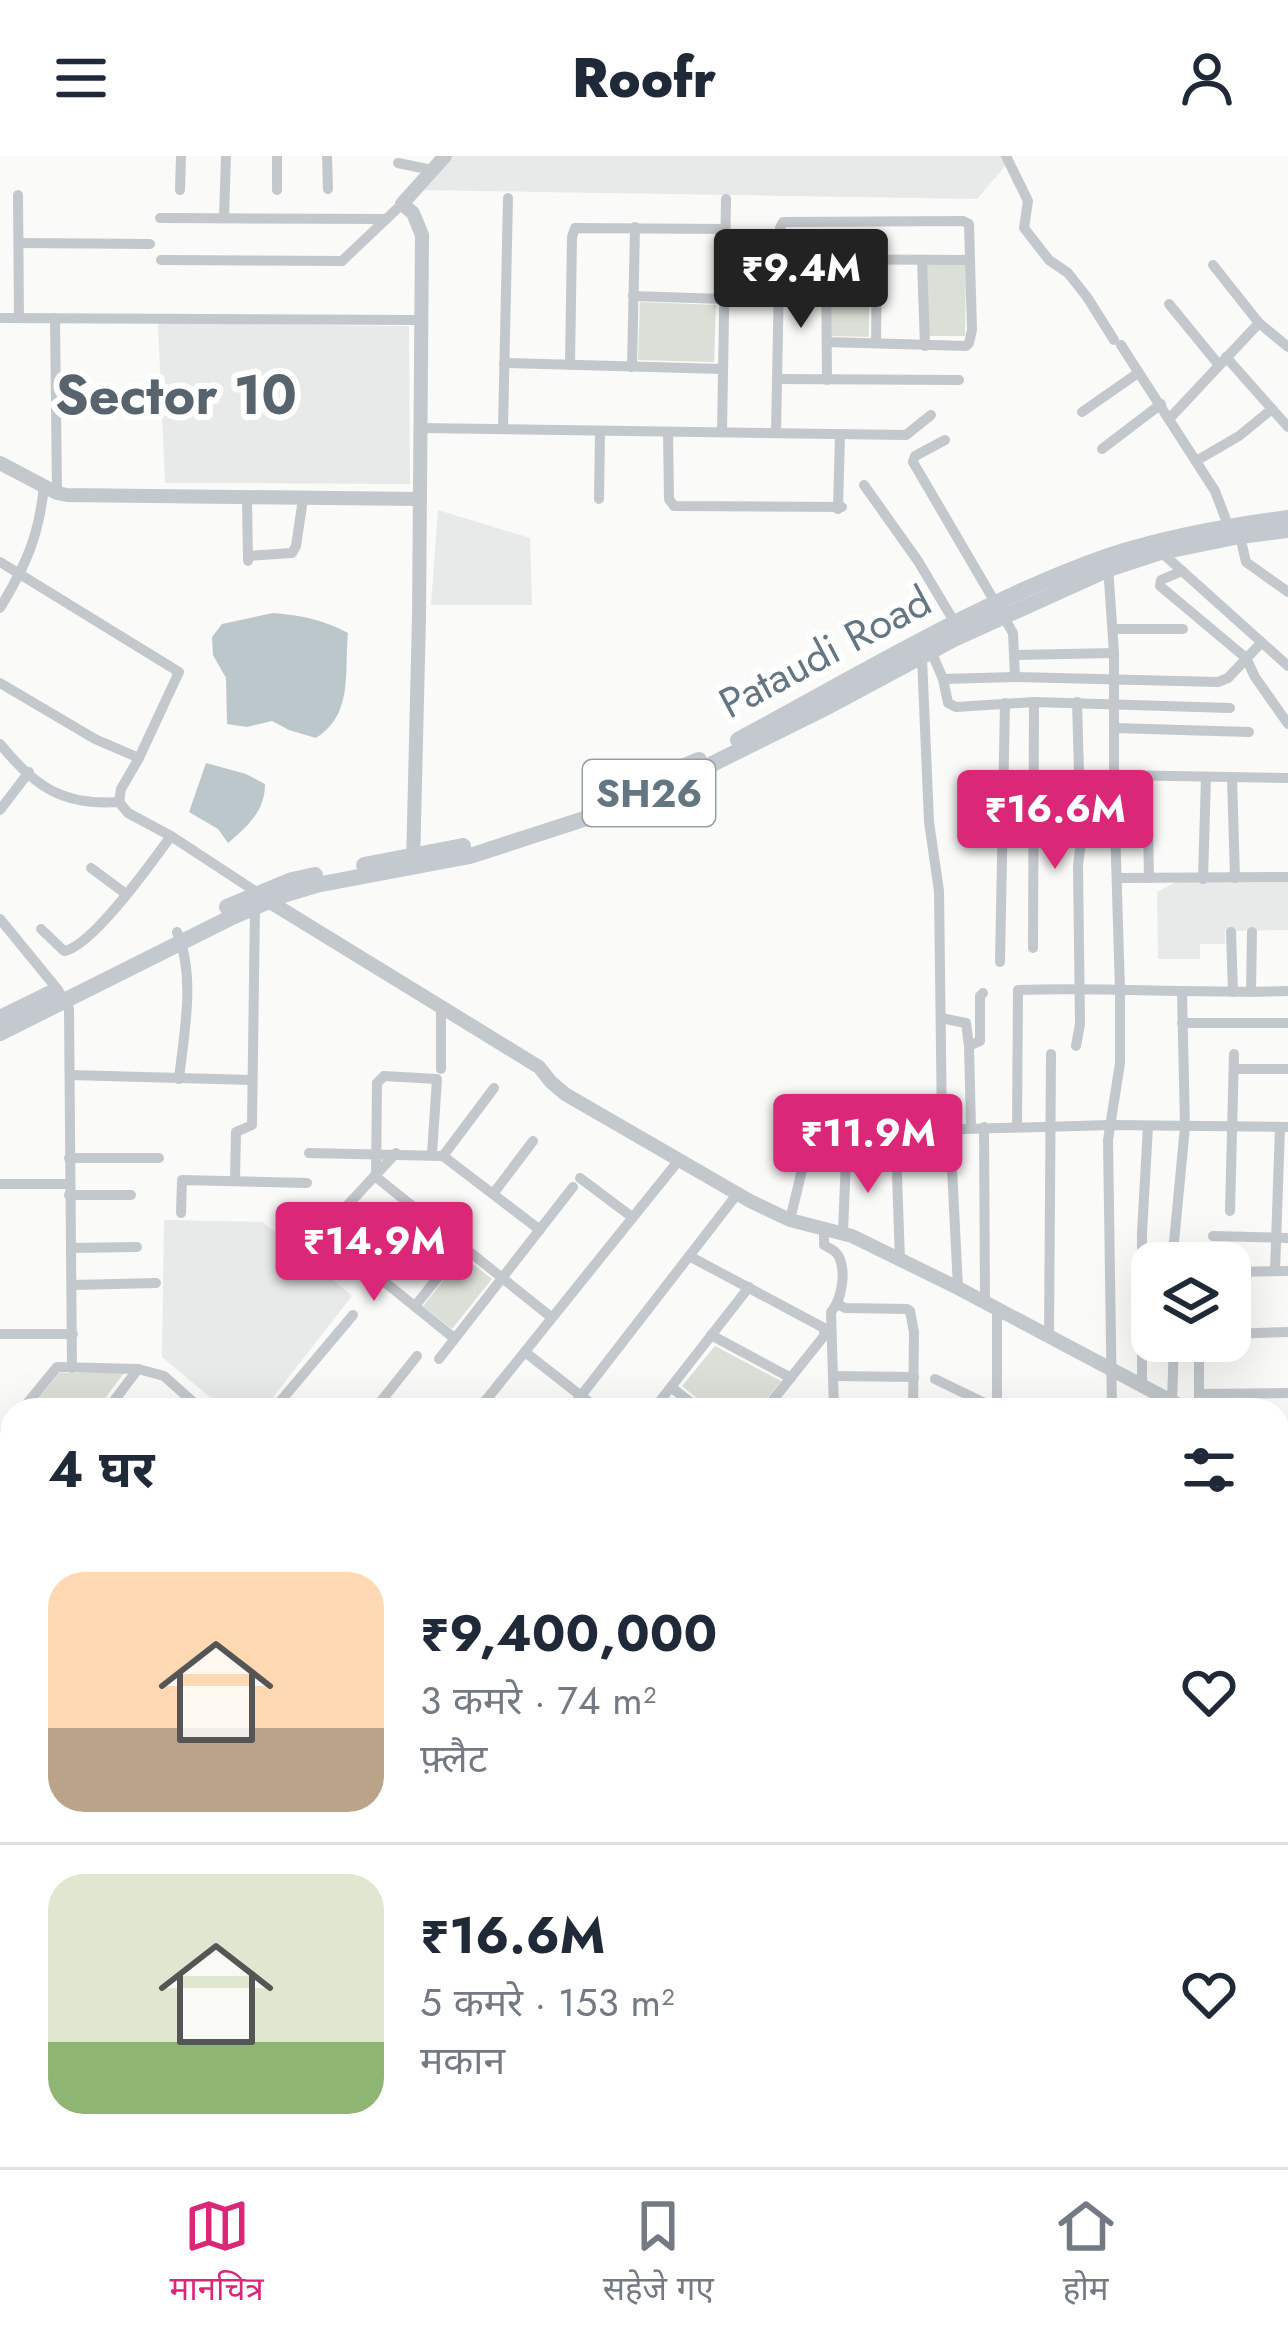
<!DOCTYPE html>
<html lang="hi">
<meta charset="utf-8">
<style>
body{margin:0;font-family:Jost,"Noto Sans Devanagari",sans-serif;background:#f2f2f3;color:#1f2937;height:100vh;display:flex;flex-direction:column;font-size:45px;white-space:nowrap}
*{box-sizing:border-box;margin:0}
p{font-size:39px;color:#747a83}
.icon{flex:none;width:66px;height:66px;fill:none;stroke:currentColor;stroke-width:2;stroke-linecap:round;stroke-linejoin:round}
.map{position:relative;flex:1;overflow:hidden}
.side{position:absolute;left:0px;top:1242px;width:1290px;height:771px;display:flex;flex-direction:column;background:#fff;border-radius:36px 36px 0 0;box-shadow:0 12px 48px #0002}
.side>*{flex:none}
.fabs{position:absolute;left:1131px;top:1086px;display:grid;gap:24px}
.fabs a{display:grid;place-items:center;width:120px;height:120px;border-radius:24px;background:#fff;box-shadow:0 12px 48px #0002;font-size:60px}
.price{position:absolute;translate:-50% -102px;padding:0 27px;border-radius:12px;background:#db2777;color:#fff;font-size:39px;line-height:78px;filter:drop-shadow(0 3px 6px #0008)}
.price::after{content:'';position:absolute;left:50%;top:72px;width:36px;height:27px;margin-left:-18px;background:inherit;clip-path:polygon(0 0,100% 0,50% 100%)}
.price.on{background:#222;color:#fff}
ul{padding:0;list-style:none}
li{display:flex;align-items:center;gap:36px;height:300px;padding:0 48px}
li+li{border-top:3px solid #e0e1e3}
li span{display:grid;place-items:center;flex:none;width:336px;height:240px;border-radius:36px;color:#555}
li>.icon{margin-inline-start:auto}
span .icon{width:144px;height:144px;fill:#fffc;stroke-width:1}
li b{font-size:51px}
h2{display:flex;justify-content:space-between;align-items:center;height:144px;padding:0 48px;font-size:51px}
header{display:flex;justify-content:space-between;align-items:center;height:156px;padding:0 48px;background:#fff;font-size:54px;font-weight:800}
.tab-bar{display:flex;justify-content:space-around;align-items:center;height:168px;border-top:3px solid #e0e1e3;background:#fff;font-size:33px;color:#747a83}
.tab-bar a{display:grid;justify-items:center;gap:6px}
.tab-bar .on{color:#db2777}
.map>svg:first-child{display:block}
.built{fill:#e8e9e9}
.park{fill:#dadfd7}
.water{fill:#bbc7cb}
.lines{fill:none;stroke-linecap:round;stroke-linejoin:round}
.minor{stroke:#c3c8cc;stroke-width:10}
.tertiary{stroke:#c3c8cc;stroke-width:14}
.primary{stroke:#c3c9ce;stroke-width:16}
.labels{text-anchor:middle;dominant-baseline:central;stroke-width:12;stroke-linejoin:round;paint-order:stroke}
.shield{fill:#fff;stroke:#939fa8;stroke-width:3}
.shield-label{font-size:39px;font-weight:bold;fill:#657683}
.street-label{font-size:42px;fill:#657683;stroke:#fff}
.district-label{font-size:54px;font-weight:bold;fill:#57646e;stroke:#fff}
</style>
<header><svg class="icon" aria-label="menu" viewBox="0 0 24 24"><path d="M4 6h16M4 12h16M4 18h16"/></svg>Roofr<svg class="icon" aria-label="person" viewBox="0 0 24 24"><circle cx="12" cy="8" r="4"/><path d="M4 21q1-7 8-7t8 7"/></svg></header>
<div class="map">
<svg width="1288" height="2011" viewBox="0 0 1288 2011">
<rect width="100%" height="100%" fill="#fafaf8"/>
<!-- built -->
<g class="built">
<path d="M 451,0 L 1003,0 L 1006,9 L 977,43 L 417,34 Z"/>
<path d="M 158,167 L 409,170 L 410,328 L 165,327 Z"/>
<path d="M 438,354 L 530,382 L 532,449 L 431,449 Z"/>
<path d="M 1176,726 L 1288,726 L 1288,774 L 1225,775 L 1225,788 L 1200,788 L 1200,803 L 1158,803 L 1157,736 Z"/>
<path d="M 164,1064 L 263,1066 L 352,1140 L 263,1254 L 225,1254 L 162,1201 Z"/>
</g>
<!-- park -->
<g class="park">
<path d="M 927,108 L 966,108 L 965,180 L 927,180 Z"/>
<path d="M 831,109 L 869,109 L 869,181 L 830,180 Z"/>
<path d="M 640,146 L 716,149 L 714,206 L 638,204 Z"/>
<path d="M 463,1100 L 492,1123 L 452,1173 L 423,1150 Z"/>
<path d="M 715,1190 L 781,1225 L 758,1254 L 712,1254 L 682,1230 Z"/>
<path d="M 59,1217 L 124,1217 L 96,1254 L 29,1254 Z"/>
</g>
<!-- water -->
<g class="water">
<path d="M 273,457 C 301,459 324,464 348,477 C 344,516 354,558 316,582 L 289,574 L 272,565 L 247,571 L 227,568 L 226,522 L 213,499 L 212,481 L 222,468 Z"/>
<path d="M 206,607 L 246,618 L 265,628 C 265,655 248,670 228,687 L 218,673 L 189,656 Z"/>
</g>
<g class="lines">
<!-- minor -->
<g class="minor">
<path d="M 327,0 L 328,33"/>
<path d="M 1006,0 L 1028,45 L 1024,72 L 1049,104 L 1068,117 L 1087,141 L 1114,184"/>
<path d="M 398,7 L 432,14"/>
<path d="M 180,34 L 181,0"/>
<path d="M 277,34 L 277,0"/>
<path d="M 18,39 L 19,162"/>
<path d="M 160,62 L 385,63"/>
<path d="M 224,62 L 226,0"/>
<path d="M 19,87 L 150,88"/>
<path d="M 779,103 L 969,104"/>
<path d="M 826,103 L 827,224"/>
<path d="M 161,104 L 342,105 L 402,48"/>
<path d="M 922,104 L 925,190"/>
<path d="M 1213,109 L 1259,167 L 1288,191"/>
<path d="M 633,140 L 723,143"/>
<path d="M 1169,148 L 1219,209"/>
<path d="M 0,162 L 420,164"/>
<path d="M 55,162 L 57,337"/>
<path d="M 876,186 L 877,104"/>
<path d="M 1121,189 L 1215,335 L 1231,377"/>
<path d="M 1226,201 L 1288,271"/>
<path d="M 504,207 L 722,213"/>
<path d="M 570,209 L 572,81 L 575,72 L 725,73"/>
<path d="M 632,211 L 635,71"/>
<path d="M 777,223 L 959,224"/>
<path d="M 1082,256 L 1138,217"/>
<path d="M 1170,262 L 1259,167"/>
<path d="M 420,272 L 906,279 L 931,259"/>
<path d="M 503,273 L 508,42"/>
<path d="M 668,276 L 669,343 L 674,350 L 842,351"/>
<path d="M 722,276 L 726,43"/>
<path d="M 776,277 L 780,72 L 783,66 L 963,65 L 969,68 L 972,174 L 969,187 L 966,190 L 827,186"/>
<path d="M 945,284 L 915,300 L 913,306 L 1013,477 L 1015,521"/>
<path d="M 1102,293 L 1161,248"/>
<path d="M 1196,305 L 1239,280 L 1272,253"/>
<path d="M 864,329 L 918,405 L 955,467"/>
<path d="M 247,343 L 248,405"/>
<path d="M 599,343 L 600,275"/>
<path d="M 838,353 L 840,279"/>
<path d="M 1240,380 L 1246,406 L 1288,436"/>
<path d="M 1161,396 L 1288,510"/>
<path d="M 248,400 L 292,397 L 296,390 L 303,343"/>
<path d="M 0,406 L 179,516 L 139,602 L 121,633 L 119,646"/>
<path d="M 1108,410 L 1114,497 L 1114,635 L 1120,835 L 1120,907 L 1108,984 L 1112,1254"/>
<path d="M 1182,415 L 1161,424 L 1160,430 L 1246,502 L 1255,521 L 1288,568"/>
<path d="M 0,452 C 26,409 39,380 44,330"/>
<path d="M 1113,473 L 1183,473"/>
<path d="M 931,495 L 943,523 L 1015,521 L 1218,526 L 1228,522 L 1261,487"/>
<path d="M 1014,499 L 1114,497"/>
<path d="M 922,501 L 929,666 L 939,735 L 942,973"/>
<path d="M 943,523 L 948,547 L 956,551 L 1034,546 L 1230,552"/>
<path d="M 0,527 L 95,583 L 139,602"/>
<path d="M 1114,572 L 1249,576"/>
<path d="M 0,588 C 35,631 63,650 119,646 L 128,657 L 171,680 L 258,737"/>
<path d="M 1115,619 L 1288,622"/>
<path d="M 1147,620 L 1149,722"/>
<path d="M 1232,621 L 1235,722"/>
<path d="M 1114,635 L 1148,635"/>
<path d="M 0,654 L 29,616"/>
<path d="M 91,712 L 126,738"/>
<path d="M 1117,722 L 1288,721"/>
<path d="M 1203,723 L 1206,621"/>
<path d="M 0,763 L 58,834 L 69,853 L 72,1212"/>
<path d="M 41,773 L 64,795 C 92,791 152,706 171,680"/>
<path d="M 177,776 C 196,821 184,876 179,923"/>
<path d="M 1231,776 L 1233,836"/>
<path d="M 1033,792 L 1034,546"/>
<path d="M 1000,806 L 1005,547"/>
<path d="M 1251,836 L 1252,776"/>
<path d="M 441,850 L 441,913"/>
<path d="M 941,862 L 966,867 L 969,890"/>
<path d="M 1182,867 L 1288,867"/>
<path d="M 1076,890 L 1080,868 L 1078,710 L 1081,685 L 1077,546"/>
<path d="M 1234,913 L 1288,913"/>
<path d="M 70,919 L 252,924"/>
<path d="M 971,971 L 969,890 L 980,885 L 980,840 L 983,837"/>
<path d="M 984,971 L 985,1146"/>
<path d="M 1017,971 L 1018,834 C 1108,831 1198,838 1288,835"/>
<path d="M 950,972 L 958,1132"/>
<path d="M 309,997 L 443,1000 L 540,1074"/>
<path d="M 432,998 L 437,923 L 384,920 L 377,927 L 376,1021 L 551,1161"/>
<path d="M 443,1000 L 494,932"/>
<path d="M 69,1002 L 159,1002"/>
<path d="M 897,1019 L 900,1105"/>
<path d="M 580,1022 L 632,1061"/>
<path d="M 235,1024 L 236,976 L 252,969 L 255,751"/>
<path d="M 0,1028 L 69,1028"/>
<path d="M 493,1038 L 533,985"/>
<path d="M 69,1039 L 131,1039"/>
<path d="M 1230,1055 L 1234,898"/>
<path d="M 181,1057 L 182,1024 L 307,1027"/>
<path d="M 790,1064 L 808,989 L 814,980 L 824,977 L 1111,969 L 1288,971"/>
<path d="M 824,1073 L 824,1089 C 831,1093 837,1095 840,1103 C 846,1119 841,1145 831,1156 L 834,1254"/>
<path d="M 843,1076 L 846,1002"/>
<path d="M 324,1077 L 454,1182"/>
<path d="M 1213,1080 L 1288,1082"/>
<path d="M 71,1092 L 137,1091"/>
<path d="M 305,1095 L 396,997"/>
<path d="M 689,1100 L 824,1172 L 824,1180 L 765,1254"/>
<path d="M 1172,1107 L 1185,971 L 1182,836"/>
<path d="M 1275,1115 L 1280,971"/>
<path d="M 1230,1116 L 1288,1115"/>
<path d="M 372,1117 L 422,1058"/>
<path d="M 73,1129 L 156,1127"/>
<path d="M 838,1148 L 845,1152 L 907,1153 L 910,1155 L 914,1176 L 913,1254"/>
<path d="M 415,1150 L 463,1090"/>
<path d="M 0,1178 L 73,1178"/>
<path d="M 1230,1178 L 1288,1176"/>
<path d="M 711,1179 L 791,1222"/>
<path d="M 1049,1180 L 1051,898"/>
<path d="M 1199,1185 L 1199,1254"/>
<path d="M 525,1196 L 599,1254"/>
<path d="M 439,1203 L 573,1031"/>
<path d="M 833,1220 L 914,1221"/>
<path d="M 935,1223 L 997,1253"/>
<path d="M 1142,1229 L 1142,1077 L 1148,970"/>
<path d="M 671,1231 L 700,1254"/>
<path d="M 1199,1238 L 1288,1237"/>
<path d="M 1172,1246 L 1174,1185"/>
<path d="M 22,1254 L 57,1211 L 138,1213"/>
<path d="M 107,1254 L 138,1213 L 164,1220 L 202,1254"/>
<path d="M 273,1254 L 353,1159"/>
<path d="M 374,1254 L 417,1200"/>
<path d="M 478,1254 L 679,1004"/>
<path d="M 570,1254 L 738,1037"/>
<path d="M 653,1254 L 749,1131"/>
<path d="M 997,1254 L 997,1152"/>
<path d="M 0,1282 L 12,1267"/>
<path d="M 0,1409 L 12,1419"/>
<path d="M 1278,1422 L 1288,1397"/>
<path d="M 0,1486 L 12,1471"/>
<path d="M 1278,1493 L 1288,1498"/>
<path d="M 0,1555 L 12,1540"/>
<path d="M 1278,1564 L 1288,1569"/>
<path d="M 0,1590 L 12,1599"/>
<path d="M 1278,1630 L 1288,1635"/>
<path d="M 0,1681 L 12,1691"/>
<path d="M 0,1708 L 12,1718"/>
<path d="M 0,1739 L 12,1724"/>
<path d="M 0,1765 L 12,1751"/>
<path d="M 0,1780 L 12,1790"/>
<path d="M 0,1828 L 12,1813"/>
<path d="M 0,1888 L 3,1891"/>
<path d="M 1278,1893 L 1288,1892"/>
<path d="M 1278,1918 L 1288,1905"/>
<path d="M 1278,1974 L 1288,1981"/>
<path d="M 0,1993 L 12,1994"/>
<path d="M 149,2001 L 162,2011"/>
<path d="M 403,2001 L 415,2011"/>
<path d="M 729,2001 L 741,2011"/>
<path d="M 829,2001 L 842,2011"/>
<path d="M 921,2001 L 933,2011"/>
<path d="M 1018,2001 L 1031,2011"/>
<path d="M 65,2011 L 73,2001"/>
<path d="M 263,2011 L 270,2001"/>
<path d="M 349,2011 L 356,2001"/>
<path d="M 428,2011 L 436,2001"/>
<path d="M 529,2011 L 537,2001"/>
<path d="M 640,2011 L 648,2001"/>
<path d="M 818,2011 L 827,2001"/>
<path d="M 860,2011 L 868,2001"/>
<path d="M 1039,2011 L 1047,2001"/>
<path d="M 1119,2011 L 1127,2001"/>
<path d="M 1203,2011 L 1211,2001"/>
</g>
<!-- tertiary -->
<g class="tertiary">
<path d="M 0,307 L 57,337 L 67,339 L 419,343"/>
<path d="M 413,709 L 419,461 L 422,79 L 413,57 L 402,48 L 445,0"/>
<path d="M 262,741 L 539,911 L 551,926 L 565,938 L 750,1045 L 790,1064 L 852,1080 L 958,1132 L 1188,1254"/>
<path d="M 1278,1304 L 1288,1310"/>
<path d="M 1278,1967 L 1288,1954"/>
<path d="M 1242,2011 L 1250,2001"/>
</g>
<!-- primary -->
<g class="primary">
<path d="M 738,584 C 856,521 982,444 1108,400 C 1167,381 1227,370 1288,362"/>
<path d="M 601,644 L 699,604"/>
<path d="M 364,709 L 463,690"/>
<path d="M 227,751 L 292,724 L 315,719"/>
<path d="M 0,862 L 53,836"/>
<path d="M 0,877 L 230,762 L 283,739 L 316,729 L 470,700 L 584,663 L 680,624 L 829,550 L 954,483 L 1109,413 L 1161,396 L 1240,380 L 1288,374"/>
</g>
</g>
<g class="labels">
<!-- shield labels -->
<rect class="shield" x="583" y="604" width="132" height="66" rx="9"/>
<g class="shield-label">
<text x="649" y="637">SH26</text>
</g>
<!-- street labels -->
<g class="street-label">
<text transform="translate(825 496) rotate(-28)">Pataudi Road</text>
</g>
<!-- district labels -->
<g class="district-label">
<text x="176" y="239">Sector 10</text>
</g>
</g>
</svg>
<div class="fabs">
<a><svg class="icon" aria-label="layers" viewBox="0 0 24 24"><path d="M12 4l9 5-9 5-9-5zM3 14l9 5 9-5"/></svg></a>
</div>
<b class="price on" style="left:801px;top:175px">₹9.4M</b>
<b class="price" style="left:1055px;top:716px">₹16.6M</b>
<b class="price" style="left:868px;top:1040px">₹11.9M</b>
<b class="price" style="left:374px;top:1148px">₹14.9M</b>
<section class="side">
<h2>4 घर<svg class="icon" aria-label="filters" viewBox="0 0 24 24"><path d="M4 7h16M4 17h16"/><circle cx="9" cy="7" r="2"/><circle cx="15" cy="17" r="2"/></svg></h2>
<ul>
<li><span style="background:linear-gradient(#ffd9b3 65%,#b9a48a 0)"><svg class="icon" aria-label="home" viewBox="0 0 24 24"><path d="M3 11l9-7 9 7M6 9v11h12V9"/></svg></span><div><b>₹9,400,000</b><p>3 कमरे · 74 m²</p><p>फ़्लैट</p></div><svg class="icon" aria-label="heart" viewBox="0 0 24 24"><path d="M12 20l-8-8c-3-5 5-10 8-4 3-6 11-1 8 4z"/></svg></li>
<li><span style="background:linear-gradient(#dfe7d0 70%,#8fb573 0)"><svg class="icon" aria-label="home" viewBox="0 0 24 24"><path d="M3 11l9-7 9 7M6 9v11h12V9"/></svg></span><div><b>₹16.6M</b><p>5 कमरे · 153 m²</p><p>मकान</p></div><svg class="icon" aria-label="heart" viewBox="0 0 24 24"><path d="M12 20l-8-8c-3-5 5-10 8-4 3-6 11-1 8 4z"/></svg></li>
</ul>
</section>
</div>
<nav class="tab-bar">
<a class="on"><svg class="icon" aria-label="map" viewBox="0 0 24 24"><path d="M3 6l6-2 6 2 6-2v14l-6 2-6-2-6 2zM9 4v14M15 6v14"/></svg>मानचित्र</a>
<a><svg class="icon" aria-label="saved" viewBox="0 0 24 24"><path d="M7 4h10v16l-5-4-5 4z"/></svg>सहेजे गए</a>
<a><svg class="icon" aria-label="home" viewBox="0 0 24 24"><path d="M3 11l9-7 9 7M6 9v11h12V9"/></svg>होम</a>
</nav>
